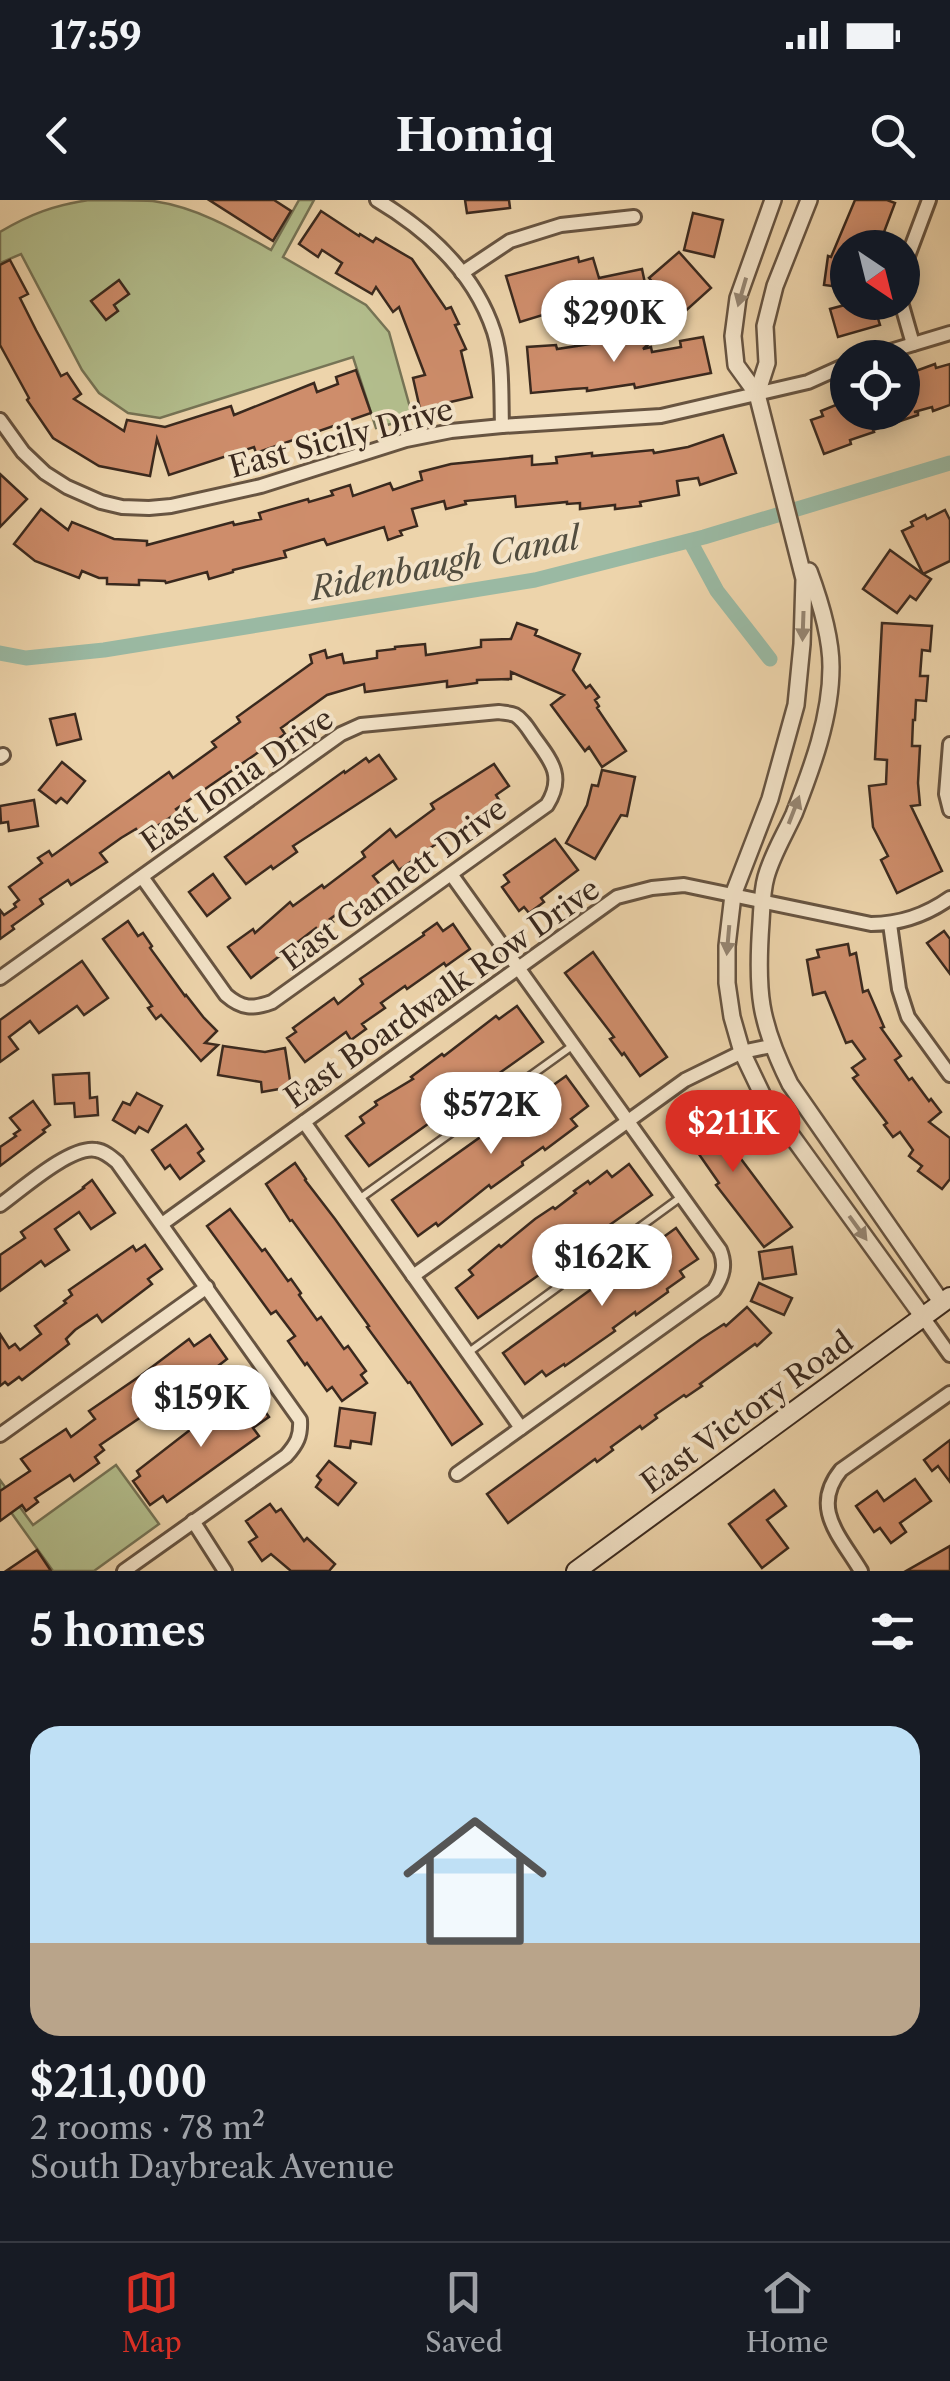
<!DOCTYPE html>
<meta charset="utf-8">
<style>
body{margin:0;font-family:"Libre Caslon Text",serif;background:#20242c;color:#f1f3f6;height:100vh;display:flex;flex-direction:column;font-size:38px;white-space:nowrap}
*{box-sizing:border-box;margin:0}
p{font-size:32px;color:#9ea1a6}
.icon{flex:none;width:55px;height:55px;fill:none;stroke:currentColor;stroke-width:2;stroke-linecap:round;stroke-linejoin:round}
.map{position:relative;height:1371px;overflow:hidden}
.side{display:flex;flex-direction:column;background:#171b24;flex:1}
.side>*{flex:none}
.needle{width:65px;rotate:145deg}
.controls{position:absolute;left:830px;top:30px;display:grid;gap:20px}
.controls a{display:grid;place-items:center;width:90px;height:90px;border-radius:50%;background:#171b24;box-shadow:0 5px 25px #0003;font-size:50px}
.price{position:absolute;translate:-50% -85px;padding:0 22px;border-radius:35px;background:#fff;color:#222;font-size:32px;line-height:65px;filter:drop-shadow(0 2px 5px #0008)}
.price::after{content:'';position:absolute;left:50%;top:60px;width:30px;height:22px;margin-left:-15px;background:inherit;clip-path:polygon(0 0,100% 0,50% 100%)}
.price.on{background:#d93025;color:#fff}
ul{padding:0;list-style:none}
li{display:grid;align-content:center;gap:20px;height:530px;padding:0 30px}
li+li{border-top:2px solid #363941}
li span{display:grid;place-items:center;height:310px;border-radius:30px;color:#555}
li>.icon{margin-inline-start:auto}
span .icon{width:180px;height:180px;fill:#fffc;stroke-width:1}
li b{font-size:42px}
h2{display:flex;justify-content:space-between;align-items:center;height:120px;padding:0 30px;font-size:42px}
.status{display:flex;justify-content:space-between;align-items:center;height:70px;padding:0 50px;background:#171b24;direction:ltr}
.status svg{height:28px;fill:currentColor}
header{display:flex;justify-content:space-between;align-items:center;height:130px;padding:0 30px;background:#171b24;font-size:45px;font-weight:700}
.dock{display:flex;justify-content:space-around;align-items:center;height:140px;border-top:2px solid #363941;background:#171b24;font-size:28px;color:#9ea1a6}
.dock a{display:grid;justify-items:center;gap:5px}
.dock .on{color:#d93025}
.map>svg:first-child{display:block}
.green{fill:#b3be8d;stroke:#767456;stroke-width:2.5}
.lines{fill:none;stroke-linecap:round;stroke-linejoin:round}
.canal{stroke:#9ab9a3;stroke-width:15}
.building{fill:#ce8d6b;stroke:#3a291e;stroke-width:2.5}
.service-casing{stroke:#675441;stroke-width:11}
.minor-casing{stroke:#675441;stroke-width:18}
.tertiary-casing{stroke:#675441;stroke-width:20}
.secondary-casing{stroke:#3a291e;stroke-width:22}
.service{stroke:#f3e3c8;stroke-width:6}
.minor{stroke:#f3e3c8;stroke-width:12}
.tertiary{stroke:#f3e3c8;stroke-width:15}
.secondary{stroke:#f3e3c8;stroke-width:18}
.oneway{fill:#968673}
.labels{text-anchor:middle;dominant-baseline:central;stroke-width:8;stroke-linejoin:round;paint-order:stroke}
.street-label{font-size:30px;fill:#3a291e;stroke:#f3e3c8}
.water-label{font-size:32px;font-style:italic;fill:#524d3f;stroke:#f3e3c8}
</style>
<div class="status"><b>17:59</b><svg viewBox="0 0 49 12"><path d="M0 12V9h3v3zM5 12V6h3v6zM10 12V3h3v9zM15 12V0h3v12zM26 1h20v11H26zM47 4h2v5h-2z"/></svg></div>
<header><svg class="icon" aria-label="back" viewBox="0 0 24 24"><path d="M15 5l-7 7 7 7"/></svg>Homiq<svg class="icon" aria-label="search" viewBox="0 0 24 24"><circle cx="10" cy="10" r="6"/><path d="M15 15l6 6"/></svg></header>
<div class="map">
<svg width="950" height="1371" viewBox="0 0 950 1371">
<rect width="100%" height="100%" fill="#edd4ab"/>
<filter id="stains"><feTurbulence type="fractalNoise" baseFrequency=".002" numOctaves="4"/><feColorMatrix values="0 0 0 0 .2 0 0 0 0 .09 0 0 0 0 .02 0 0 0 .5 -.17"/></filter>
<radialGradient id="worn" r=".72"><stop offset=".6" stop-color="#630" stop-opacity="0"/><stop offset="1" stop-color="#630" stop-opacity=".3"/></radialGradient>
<!-- green -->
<g class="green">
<path d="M 89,0 C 110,0 133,0 153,1 C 196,7 234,29 271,50 L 299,0 L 314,0 L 283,57 L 366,105 L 389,132 L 413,218 L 376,228 L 353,157 L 160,218 L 128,213 L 99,193 L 82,170 L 21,54 L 0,63 L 0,32 C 30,14 55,5 89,0 Z"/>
<path d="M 116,1265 L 159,1324 L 94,1371 L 53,1371 L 0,1297 L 0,1280 L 33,1325 Z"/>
</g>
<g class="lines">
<!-- canal -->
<g class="canal">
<path d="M 690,341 L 717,391 L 770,459"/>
<path d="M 0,453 L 26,458 L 104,450 L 535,380 L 704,337 L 950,263"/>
</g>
</g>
<!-- building -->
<g class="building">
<path d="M 209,0 L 274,0 L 291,11 L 273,41 Z"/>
<path d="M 465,0 L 509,0 L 510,8 L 467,13 Z"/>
<path d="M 855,0 L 887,0 L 895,3 L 878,48 L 848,48 L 848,88 L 824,85 L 828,56 L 831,57 Z"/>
<path d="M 321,11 L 359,36 L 360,34 L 373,42 L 376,38 L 412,59 L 446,109 L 451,107 L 459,124 L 455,125 L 466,149 L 461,151 L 472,197 L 420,209 L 413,178 L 425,175 L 399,107 L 393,112 L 376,87 L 372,94 L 336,73 L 342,63 L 322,50 L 318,57 L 299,44 Z"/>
<path d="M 693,13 L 723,20 L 714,57 L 684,50 Z"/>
<path d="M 679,52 L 711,88 L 681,115 L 649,78 Z"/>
<path d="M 578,57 L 579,62 L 593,58 L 599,78 L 642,69 L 651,112 L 634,115 L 633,108 L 613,112 L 611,102 L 575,113 L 572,106 L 520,122 L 506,76 Z"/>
<path d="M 10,60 L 28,94 L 20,98 L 36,130 L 61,176 L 67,173 L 81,194 L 74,199 L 124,231 L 127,220 L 165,227 L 231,206 L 234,215 L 314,183 L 317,192 L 338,184 L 336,177 L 356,170 L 371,213 L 256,253 L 254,247 L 169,275 L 157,239 L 150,276 L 99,266 L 53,238 L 27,200 L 29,198 L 0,145 L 0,65 Z"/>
<path d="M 119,80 L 129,94 L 114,105 L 118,111 L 106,120 L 91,101 Z"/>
<path d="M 856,102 L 869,102 L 872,113 L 876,112 L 880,125 L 838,137 L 830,109 Z"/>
<path d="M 661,133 L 643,149 L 651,147 L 652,152 L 681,147 L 680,141 L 703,137 L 711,173 L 635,188 L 634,184 L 587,191 L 587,188 L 573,189 L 531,193 L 527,147 L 556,145 L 557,149 Z"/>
<path d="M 935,164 L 936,168 L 950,164 L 950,205 L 933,211 L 932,207 L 914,212 L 918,212 L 918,215 L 873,230 L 874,232 L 850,240 L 851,244 L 824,254 L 811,220 L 823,216 L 821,211 L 848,200 L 848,212 L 902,212 L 902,176 Z"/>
<path d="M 723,235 L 736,273 L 700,285 L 698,278 L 677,281 L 679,295 L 640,302 L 641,306 L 615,309 L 615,305 L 580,309 L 580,303 L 567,304 L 567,302 L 516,307 L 515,296 L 465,301 L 466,304 L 446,309 L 444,301 L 412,309 L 417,326 L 400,331 L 402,335 L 388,340 L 384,327 L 327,345 L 324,339 L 284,351 L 286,357 L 233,370 L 233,372 L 209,379 L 207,372 L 166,383 L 165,381 L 139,380 L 139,385 L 107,384 L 107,378 L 99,378 L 82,371 L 79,378 L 35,361 L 14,344 L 41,309 L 68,330 L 72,322 L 114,339 L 147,341 L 147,345 L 233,322 L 234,325 L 261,319 L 259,313 L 308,299 L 309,302 L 333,295 L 331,291 L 350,285 L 353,296 L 390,283 L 393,290 L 422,280 L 420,272 L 451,264 L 532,256 L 532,265 L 557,263 L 556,257 L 592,253 L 592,256 L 653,250 L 654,253 L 688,247 Z"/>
<path d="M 0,274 L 27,299 L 0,327 Z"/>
<path d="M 945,310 L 950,320 L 950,361 L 923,374 L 931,379 L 916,400 L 910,396 L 897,413 L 863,389 L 890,350 L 923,374 L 902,331 L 913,326 L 911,322 L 925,315 L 927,319 Z"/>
<path d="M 517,423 L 537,430 L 535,435 L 580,454 L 573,470 L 586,488 L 590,485 L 599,497 L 595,500 L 599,506 L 597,508 L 626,551 L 602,567 L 589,547 L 585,551 L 551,505 L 564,495 L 511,472 L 511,479 L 477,480 L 477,483 L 447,487 L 447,481 L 365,492 L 364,484 L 327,495 L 281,528 L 285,534 L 176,609 L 178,612 L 165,621 L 141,636 L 136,629 L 121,638 L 100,653 L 107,662 L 71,685 L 68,680 L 40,699 L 43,704 L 12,726 L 14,729 L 0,739 L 0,710 L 4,715 L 16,707 L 14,704 L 19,700 L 9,687 L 42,663 L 38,658 L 49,651 L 52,656 L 169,572 L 173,578 L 216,547 L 212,542 L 240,522 L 237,517 L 312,463 L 310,455 L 325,450 L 327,458 L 342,454 L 344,463 L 377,458 L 377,451 L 395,449 L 395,447 L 425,444 L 426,455 L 481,447 L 481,440 L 511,439 Z"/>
<path d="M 882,423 L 932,426 L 930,451 L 922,450 L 920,476 L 928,476 L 926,501 L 916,500 L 915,520 L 913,520 L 912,546 L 920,546 L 918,583 L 920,605 L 911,606 L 942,671 L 897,693 L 881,660 L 888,656 L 873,627 L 869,586 L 886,584 L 887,560 L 875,559 Z"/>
<path d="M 75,514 L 81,539 L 57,545 L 50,519 Z"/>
<path d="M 379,555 L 396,579 L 293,646 L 297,652 L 273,669 L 271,666 L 246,684 L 225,657 L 344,571 L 345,573 L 366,558 L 369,562 Z"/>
<path d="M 62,562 L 85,581 L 67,603 L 61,598 L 56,603 L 39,590 Z"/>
<path d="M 494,564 L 509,586 L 496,595 L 499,600 L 399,670 L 393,661 L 373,676 L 381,686 L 352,708 L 350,705 L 330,719 L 333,722 L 319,732 L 316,728 L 251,778 L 228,747 L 253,729 L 255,733 L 290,702 L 293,706 L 322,685 L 324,688 L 365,657 L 362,652 L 390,629 L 396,637 L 434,609 L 431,604 Z"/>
<path d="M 602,570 L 635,577 L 627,616 L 621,615 L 595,659 L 566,643 L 587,605 L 592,585 L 598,586 Z"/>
<path d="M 34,600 L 38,626 L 9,631 L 8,622 L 1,623 L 0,606 Z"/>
<path d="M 555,639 L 578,670 L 541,698 L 544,702 L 529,713 L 524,707 L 519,711 L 502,687 L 509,682 L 504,675 Z"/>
<path d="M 213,674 L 230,698 L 207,716 L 189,692 Z"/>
<path d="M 128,721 L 138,736 L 143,733 L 152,746 L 150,748 L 185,796 L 186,795 L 204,818 L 217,831 L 205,843 L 218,845 L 201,861 L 161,815 L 156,819 L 148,808 L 152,806 L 103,739 Z"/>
<path d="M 437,723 L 443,731 L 453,724 L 470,749 L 446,766 L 444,763 L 407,789 L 405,786 L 381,803 L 385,808 L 362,824 L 366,829 L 351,840 L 346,832 L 305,862 L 287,838 L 296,832 L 293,828 L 334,798 L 338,804 L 363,784 L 360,779 L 424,735 L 423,733 Z"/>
<path d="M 944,731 L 950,739 L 950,774 L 927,743 Z"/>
<path d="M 848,744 L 850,755 L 856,753 L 863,792 L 868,790 L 884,827 L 881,828 L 901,856 L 895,860 L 909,880 L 912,878 L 929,901 L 931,899 L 941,912 L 929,922 L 950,938 L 950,979 L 942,989 L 918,971 L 922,966 L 909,956 L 913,950 L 900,932 L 893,937 L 884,925 L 887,923 L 853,878 L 858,875 L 852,868 L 865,859 L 852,841 L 846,843 L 825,792 L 813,795 L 807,760 L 819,757 L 817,750 Z"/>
<path d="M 593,752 L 667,857 L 640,876 L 624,853 L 622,855 L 610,839 L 614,837 L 565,773 Z"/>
<path d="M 82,761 L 108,798 L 84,815 L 77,806 L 39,833 L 30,821 L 9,837 L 18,849 L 0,862 L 0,820 Z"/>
<path d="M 517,806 L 543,842 L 369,966 L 346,936 L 364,923 L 360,917 L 377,905 L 375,902 L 413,879 L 411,877 L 442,854 L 444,856 L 496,816 L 499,819 Z"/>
<path d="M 223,846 L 265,852 L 285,848 L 291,887 L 262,892 L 261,882 L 218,875 Z"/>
<path d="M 89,873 L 90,898 L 97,897 L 98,915 L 75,917 L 74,903 L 55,904 L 53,875 Z"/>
<path d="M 566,876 L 588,906 L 571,919 L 577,926 L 545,950 L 543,947 L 522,962 L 523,965 L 491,988 L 489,985 L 438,1026 L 436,1023 L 418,1036 L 392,1000 Z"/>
<path d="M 137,893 L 162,906 L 148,932 L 139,927 L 135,933 L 113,920 L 123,902 L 130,905 Z"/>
<path d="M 33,901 L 50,925 L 43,930 L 45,932 L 0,966 L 0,947 L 16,936 L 14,934 L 20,930 L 10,918 Z"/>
<path d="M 701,903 L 715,922 L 717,921 L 728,938 L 726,939 L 792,1027 L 764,1047 L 716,985 L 719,983 L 687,937 L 683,940 L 672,924 Z"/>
<path d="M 186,925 L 203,949 L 198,953 L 204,961 L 180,979 L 170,965 L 165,969 L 152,950 Z"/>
<path d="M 295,963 L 306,979 L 305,980 L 335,1019 L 482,1224 L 452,1245 L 410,1182 L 408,1183 L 367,1127 L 369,1126 L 292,1020 L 290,1021 L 266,984 Z"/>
<path d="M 629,964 L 652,995 L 478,1118 L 456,1088 L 473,1075 L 469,1070 L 499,1045 L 501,1047 L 535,1019 L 553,1007 L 555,1009 L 576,993 L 574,991 L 588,981 L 590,984 L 607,971 L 612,977 Z"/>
<path d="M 92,980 L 115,1013 L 91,1029 L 79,1012 L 55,1029 L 69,1050 L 45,1066 L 41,1061 L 0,1091 L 0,1055 L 25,1038 L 21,1032 L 84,988 L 83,987 Z"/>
<path d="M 230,1009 L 262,1051 L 265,1049 L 288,1081 L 291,1079 L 301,1093 L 299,1095 L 317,1120 L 321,1117 L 344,1149 L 348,1146 L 366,1171 L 361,1175 L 367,1183 L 342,1201 L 332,1187 L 327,1191 L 307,1163 L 305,1165 L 288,1141 L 295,1136 L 276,1111 L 271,1114 L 207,1026 Z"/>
<path d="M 676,1028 L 698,1059 L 680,1071 L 684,1077 L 667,1089 L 668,1092 L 636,1115 L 635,1112 L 613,1128 L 615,1131 L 565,1166 L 564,1164 L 546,1176 L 542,1171 L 525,1184 L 503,1153 Z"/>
<path d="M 145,1045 L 162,1069 L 148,1079 L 152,1084 L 102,1122 L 97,1115 L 75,1130 L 66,1139 L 69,1144 L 22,1180 L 19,1177 L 8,1185 L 5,1182 L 0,1186 L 0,1134 L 9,1148 L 15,1144 L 20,1150 L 41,1134 L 35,1126 L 66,1103 L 64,1101 L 72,1095 L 69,1090 L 133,1046 L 136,1051 Z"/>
<path d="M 792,1047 L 796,1074 L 763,1079 L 759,1052 Z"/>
<path d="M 759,1083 L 792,1098 L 784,1115 L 751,1101 Z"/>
<path d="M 747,1107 L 771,1133 L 757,1146 L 755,1144 L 700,1184 L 702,1186 L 686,1197 L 684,1195 L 655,1215 L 657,1218 L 642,1229 L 640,1226 L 611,1247 L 613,1250 L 597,1262 L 595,1259 L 508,1323 L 487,1294 L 701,1139 L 724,1124 L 726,1126 Z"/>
<path d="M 210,1135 L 227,1159 L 218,1166 L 223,1172 L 154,1222 L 147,1213 L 100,1245 L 104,1250 L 95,1257 L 99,1263 L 74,1281 L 70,1275 L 35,1298 L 38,1302 L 26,1311 L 22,1305 L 0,1321 L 0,1291 L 30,1271 L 21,1259 L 66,1229 L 71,1237 L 95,1219 L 89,1211 L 140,1176 L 189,1139 L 194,1146 Z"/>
<path d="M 251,1192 L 269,1217 L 253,1228 L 259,1236 L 167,1302 L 163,1296 L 150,1305 L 133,1281 L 140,1276 L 137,1271 L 195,1226 L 199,1232 L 218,1219 L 213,1212 L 238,1194 L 241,1199 Z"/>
<path d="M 340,1208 L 375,1213 L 371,1244 L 351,1241 L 350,1248 L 335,1246 Z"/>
<path d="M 950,1240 L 950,1282 L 938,1266 L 932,1271 L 924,1260 Z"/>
<path d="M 329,1261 L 356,1283 L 338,1305 L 316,1287 L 321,1280 L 317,1276 Z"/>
<path d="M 915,1279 L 931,1301 L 900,1323 L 906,1332 L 891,1343 L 880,1328 L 874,1332 L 856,1306 L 877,1291 L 884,1301 Z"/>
<path d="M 774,1290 L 786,1306 L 767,1320 L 788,1348 L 762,1368 L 729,1324 Z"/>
<path d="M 270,1304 L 276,1312 L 281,1309 L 304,1341 L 307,1338 L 335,1364 L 329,1371 L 291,1371 L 271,1354 L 262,1361 L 249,1342 L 257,1337 L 246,1321 Z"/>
<path d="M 950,1346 L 950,1371 L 906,1371 Z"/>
<path d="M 37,1350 L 51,1371 L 6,1371 Z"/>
</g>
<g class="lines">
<defs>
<g id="service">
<path d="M 359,999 L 572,846"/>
<path d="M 469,1152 L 681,997"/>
</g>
<g id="minor">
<path d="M 377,0 C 429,31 475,74 494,132 C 503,161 501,196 502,226"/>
<path d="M 902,72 L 929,0"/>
<path d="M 462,73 L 510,41 L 561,25 L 634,17"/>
<path d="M 901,102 L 913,144"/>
<path d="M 867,158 L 950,133"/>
<path d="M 0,220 L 23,252 L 45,273 L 67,287 L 101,302 L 122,307 L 149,308 L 171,306 L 261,286 L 406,240 L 451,231 L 502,226 L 661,216 L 808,182 L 848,164"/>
<path d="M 950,544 L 946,594 L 950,610"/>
<path d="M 0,557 L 3,555"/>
<path d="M 451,674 L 720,1050 C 726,1065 723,1076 714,1090 L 457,1274"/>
<path d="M 890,724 L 899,789 L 908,817 L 950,875"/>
<path d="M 0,778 L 341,534 L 361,525 L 499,512 C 504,513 510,513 515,515 C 524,520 530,532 536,540 C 553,563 564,578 547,605 L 272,802 C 253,809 242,809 226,795 L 142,677"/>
<path d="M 304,922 L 521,1228"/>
<path d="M 0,1005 C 21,990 71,945 96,950 C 104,951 111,957 117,962 L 300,1220 C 301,1236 297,1244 286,1256 L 124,1371"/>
<path d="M 162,1024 L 617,697 L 652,688 L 684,685 L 871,724 C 899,724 926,715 950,698"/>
<path d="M 413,1076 L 685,880 L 742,852 L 771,846"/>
<path d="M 923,1117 L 950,1155"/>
<path d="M 0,1235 L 207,1087"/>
<path d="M 193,1321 L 225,1371"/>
<path d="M 861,1371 C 840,1336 810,1308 841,1270 L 950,1193"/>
</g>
<g id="tertiary">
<path d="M 773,0 L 738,98 L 733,136 L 736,165 L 757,194 L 804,379 L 802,444 L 796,505 L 770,599 L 733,695 L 727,746 L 727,783 L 732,817 L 742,852 L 763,896 L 923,1117"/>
<path d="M 757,194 L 767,163 L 765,126 L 775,86 L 809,0"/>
<path d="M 809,371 C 819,398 831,438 831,467 C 831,517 812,568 794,614 C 785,634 772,655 766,677 C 762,691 762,707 761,722 C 756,791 759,822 790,884 L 942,1103"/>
</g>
<path id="secondary" d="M 576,1371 L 950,1097"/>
</defs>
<!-- service casing -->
<use href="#service" class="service-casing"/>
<!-- minor casing -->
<use href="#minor" class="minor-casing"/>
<!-- tertiary casing -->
<use href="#tertiary" class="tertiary-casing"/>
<!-- secondary casing -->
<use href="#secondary" class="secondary-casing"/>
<!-- service -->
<use href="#service" class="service"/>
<!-- minor -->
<use href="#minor" class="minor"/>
<!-- tertiary -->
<use href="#tertiary" class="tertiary"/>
<!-- secondary -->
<use href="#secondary" class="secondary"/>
</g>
<!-- one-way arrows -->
<defs><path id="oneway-solid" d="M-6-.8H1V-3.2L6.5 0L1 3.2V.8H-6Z" transform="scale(2.5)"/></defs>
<g class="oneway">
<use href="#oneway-solid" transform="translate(742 92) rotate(106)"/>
<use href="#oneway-solid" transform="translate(803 426) rotate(92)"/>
<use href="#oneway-solid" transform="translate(794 610) rotate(-69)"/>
<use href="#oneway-solid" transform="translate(728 740) rotate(95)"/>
<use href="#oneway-solid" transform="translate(858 1028) rotate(54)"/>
</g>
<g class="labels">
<!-- street labels -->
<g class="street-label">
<text transform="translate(341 238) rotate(-15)">East Sicily Drive</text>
<text transform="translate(237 580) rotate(-35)">East Ionia Drive</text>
<text transform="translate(394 684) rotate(-36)">East Gannett Drive</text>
<text transform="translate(442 793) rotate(-35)">East Boardwalk Row Drive</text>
<text transform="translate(747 1212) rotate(-36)">East Victory Road</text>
</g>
<!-- water labels -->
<g class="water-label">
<text transform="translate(445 363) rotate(-11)">Ridenbaugh Canal</text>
</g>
</g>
<rect width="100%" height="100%" filter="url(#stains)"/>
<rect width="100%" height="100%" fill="url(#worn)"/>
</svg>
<div class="controls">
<a><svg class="needle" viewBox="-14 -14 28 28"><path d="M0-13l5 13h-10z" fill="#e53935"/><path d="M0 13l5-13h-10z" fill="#9ea1a6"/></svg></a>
<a><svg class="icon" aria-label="locate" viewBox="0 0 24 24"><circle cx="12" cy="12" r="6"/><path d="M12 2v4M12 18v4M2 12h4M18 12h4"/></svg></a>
</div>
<b class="price" style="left:614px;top:165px">$290K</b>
<b class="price" style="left:491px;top:957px">$572K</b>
<b class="price on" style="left:733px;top:975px">$211K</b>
<b class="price" style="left:602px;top:1109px">$162K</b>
<b class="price" style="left:201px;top:1250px">$159K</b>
</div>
<section class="side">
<h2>5 homes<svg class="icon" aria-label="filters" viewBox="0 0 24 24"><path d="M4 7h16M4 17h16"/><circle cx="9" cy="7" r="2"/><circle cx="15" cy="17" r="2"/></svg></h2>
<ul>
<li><span style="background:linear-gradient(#bfe0f5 70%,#b9a48a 0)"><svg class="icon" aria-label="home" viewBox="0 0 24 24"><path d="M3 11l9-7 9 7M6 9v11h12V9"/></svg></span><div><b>$211,000</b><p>2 rooms · 78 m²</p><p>South Daybreak Avenue</p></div></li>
</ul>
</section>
<nav class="dock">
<a class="on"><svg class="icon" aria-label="map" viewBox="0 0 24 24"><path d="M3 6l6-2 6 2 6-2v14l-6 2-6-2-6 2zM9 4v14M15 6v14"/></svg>Map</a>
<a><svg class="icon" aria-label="saved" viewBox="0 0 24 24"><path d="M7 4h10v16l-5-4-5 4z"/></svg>Saved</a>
<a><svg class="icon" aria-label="home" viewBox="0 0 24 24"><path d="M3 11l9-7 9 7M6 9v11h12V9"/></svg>Home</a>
</nav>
